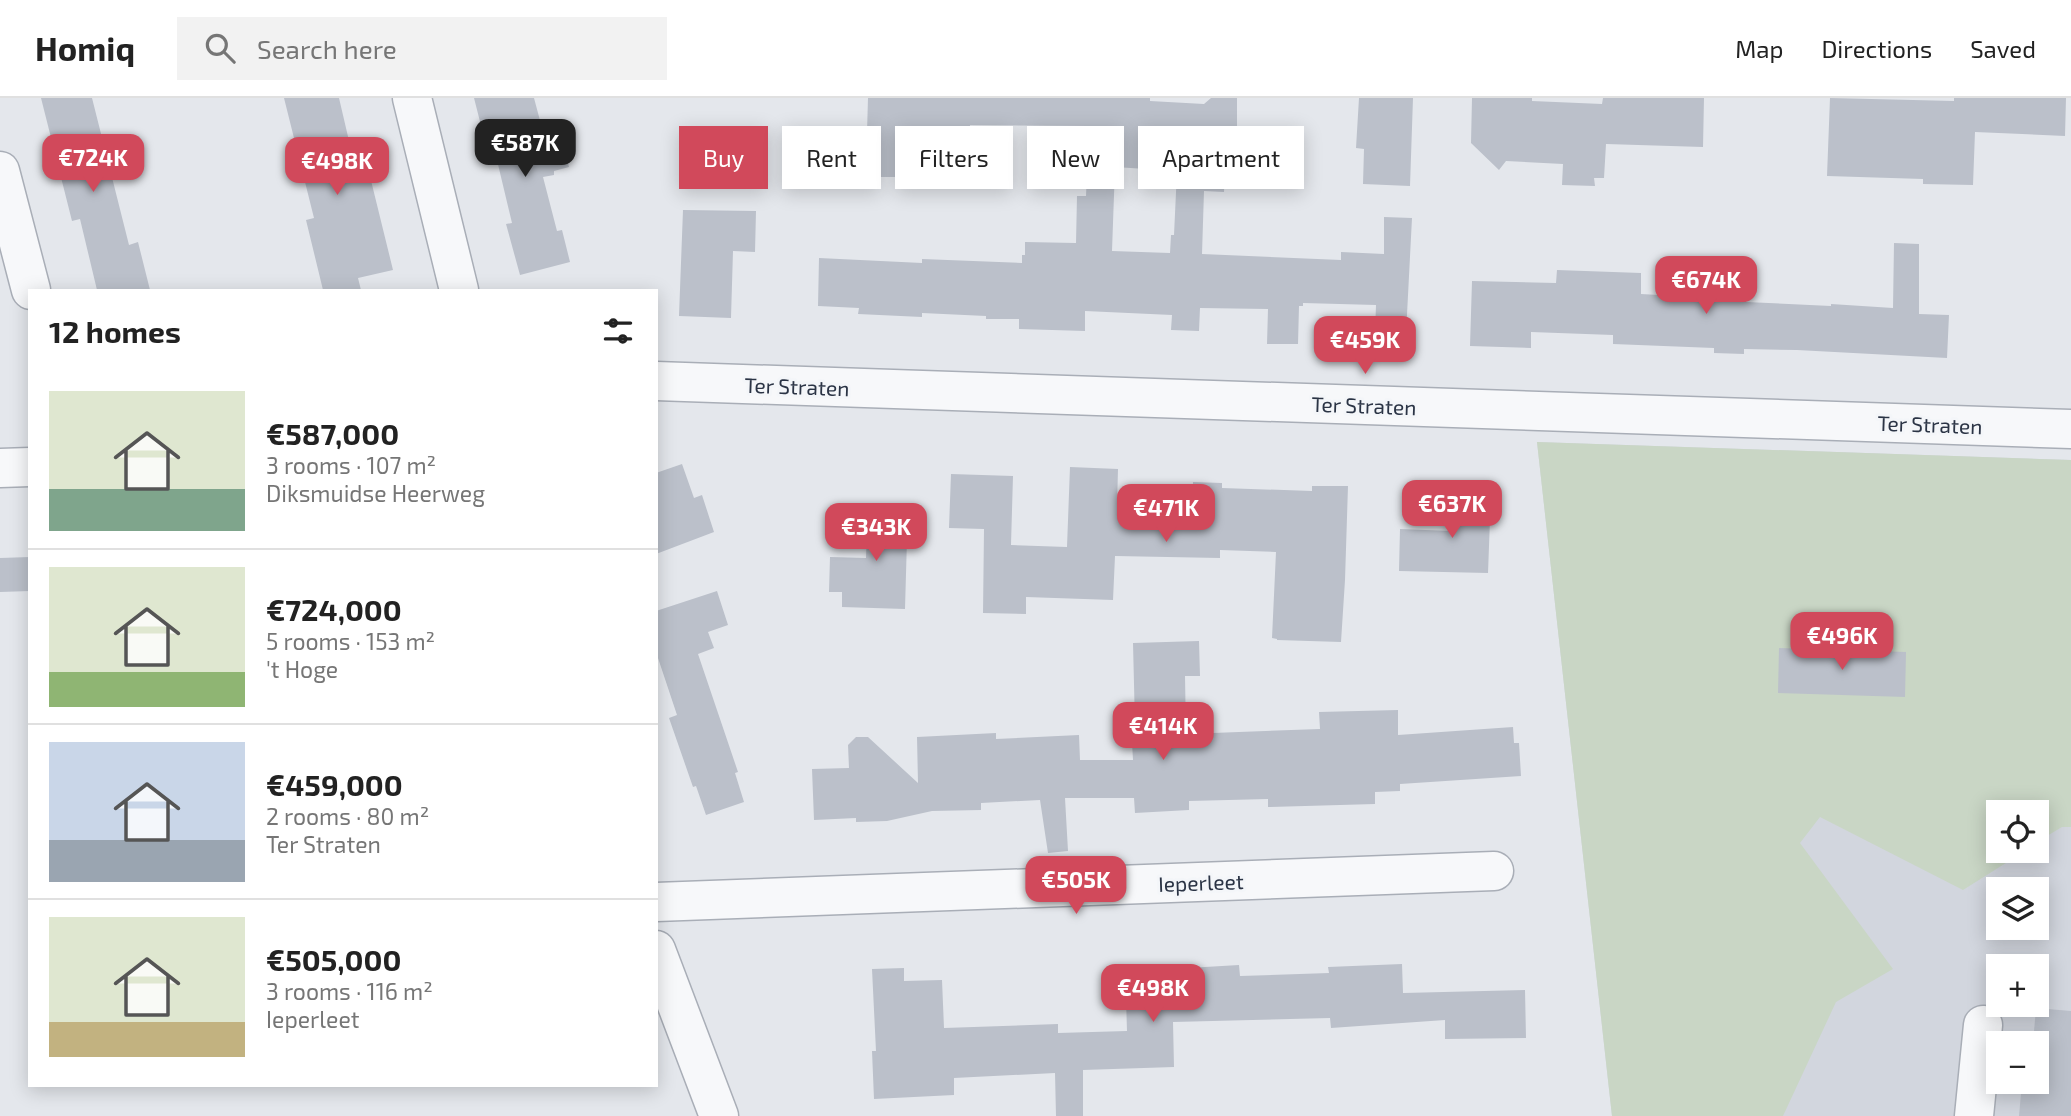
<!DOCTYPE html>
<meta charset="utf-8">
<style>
body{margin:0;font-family:"Exo 2",sans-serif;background:#f2f2f2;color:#222;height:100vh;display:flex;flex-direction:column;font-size:26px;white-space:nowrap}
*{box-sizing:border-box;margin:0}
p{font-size:23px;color:#767676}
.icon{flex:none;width:38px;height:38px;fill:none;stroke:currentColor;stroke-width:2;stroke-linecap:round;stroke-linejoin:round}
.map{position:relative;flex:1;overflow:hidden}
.panel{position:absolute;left:28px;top:191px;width:630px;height:798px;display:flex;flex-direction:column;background:#fff;border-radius:0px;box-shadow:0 4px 18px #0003}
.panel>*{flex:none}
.guide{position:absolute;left:679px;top:28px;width:665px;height:63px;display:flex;gap:14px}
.fabs{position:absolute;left:1986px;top:702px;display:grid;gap:14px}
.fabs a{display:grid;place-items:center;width:63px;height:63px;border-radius:0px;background:#fff;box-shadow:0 4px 18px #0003;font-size:35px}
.price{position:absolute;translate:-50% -60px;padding:0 16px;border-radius:14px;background:#d1495b;color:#fff;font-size:23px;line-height:46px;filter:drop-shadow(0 2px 4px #0008)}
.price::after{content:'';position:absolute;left:50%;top:42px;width:21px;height:16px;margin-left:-10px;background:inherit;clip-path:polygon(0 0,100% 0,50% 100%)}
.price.selected{background:#222;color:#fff}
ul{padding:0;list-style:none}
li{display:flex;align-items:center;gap:21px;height:175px;padding:0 21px}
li+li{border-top:2px solid #e0e0e0}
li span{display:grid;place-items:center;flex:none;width:196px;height:140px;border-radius:0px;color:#555}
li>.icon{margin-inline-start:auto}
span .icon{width:84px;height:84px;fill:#fffc;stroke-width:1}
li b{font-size:30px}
h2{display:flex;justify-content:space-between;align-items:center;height:84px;padding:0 21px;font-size:30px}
.pill{padding:0 24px;border-radius:0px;background:#fff;box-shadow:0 4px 18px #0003;font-size:24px;line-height:63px}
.pill.selected{background:#d1495b;color:#fff}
header{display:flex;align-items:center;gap:42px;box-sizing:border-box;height:98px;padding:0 35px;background:#fff;border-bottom:2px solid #e0e0e0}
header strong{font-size:33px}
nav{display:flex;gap:38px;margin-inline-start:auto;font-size:24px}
.search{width:490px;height:63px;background:#f2f2f2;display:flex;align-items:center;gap:18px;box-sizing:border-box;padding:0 24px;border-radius:0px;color:#767676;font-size:26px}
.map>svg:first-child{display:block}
.built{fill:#d2d6de;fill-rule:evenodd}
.green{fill:#c9d6c5}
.building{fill:#bbc0ca;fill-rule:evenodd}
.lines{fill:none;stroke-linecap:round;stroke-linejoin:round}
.minor-casing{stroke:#a9aeb7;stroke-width:41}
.minor{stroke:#f7f8fa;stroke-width:38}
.labels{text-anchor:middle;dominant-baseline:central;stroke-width:6;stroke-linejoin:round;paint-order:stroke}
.street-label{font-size:21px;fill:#2b3445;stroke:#f4f6f9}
</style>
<header>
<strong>Homiq</strong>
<div class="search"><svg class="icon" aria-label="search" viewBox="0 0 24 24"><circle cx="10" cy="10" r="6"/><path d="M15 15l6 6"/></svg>Search here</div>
<nav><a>Map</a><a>Directions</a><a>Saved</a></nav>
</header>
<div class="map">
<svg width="2071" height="1018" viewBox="0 0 2071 1018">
<rect width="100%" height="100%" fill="#e4e7ec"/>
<!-- built -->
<path class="built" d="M 1537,344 L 2071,362 L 2071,1018 L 1612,1018 ZM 1998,714 L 2037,714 L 2037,752 L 1998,752 ZM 1998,791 L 2037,791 L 2037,830 L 1998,830 ZM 1998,868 L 2037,868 L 2037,906 L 1998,906 ZM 1998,945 L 2037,945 L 2037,984 L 1998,984 Z"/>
<!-- green -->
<path class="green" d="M 1537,344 L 2071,362 L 2071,729 L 2062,729 L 2037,744 L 2037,714 L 1998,714 L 1998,752 L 2025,753 L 1963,792 L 1820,719 L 1800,745 L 1893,871 L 1836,904 L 1783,1018 L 1612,1018 Z"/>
<!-- building -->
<g class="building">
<path d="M 41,0 L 92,0 L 129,147 L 138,144 L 150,192 L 97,192 L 80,121 L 72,123 Z"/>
<path d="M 284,0 L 339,0 L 353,60 L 365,58 L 393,172 L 358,180 L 361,192 L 323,192 L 306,122 L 314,120 Z"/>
<path d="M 474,0 L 534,0 L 546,45 L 562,41 L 569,69 L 554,73 L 554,77 L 543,79 L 557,133 L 562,132 L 570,164 L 520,177 L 506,126 L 512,125 L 496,58 L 489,59 Z"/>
<path d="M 868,0 L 1150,0 L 1150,3 L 1204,6 L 1211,0 L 1237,0 L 1237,53 L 1226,53 L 1224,94 L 1204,93 L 1202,156 L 1341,162 L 1341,154 L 1384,156 L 1384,119 L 1412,120 L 1406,236 L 1375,235 L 1376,207 L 1303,205 L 1303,208 L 1299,208 L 1298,246 L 1267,246 L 1268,211 L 1200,210 L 1199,233 L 1171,232 L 1172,217 L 1085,213 L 1085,233 L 1019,231 L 1019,221 L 986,221 L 986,218 L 922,215 L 922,219 L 858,216 L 859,210 L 818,208 L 819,160 L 922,165 L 922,161 L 1022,165 L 1022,157 L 1025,157 L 1025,144 L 1076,145 L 1077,98 L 1086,98 L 1089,28 L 970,27 L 969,38 L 947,38 L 945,79 L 877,79 L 878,70 L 866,69 ZM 1115,69 L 1177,73 L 1174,137 L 1171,137 L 1170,155 L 1112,153 Z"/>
<path d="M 1359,0 L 1413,0 L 1410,88 L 1363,86 L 1364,51 L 1356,50 Z"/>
<path d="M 1472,0 L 1532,0 L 1532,3 L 1602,6 L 1603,0 L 1704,0 L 1703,49 L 1606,46 L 1604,80 L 1594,80 L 1595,88 L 1562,87 L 1563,66 L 1506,63 L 1499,72 L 1471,45 Z"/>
<path d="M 1830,0 L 1954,3 L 1954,0 L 2066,0 L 2065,38 L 1975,34 L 1973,87 L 1923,86 L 1923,81 L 1827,78 Z"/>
<path d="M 683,112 L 756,113 L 755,154 L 733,153 L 731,220 L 679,218 Z"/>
<path d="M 1894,145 L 1919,146 L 1919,216 L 1949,217 L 1947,260 L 1797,252 L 1744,251 L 1744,256 L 1714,255 L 1714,250 L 1613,246 L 1613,237 L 1531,234 L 1531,250 L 1470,248 L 1472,183 L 1556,185 L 1557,172 L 1641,175 L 1641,196 L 1713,200 L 1714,175 L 1747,176 L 1746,204 L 1831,208 L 1831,206 L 1893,210 Z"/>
<path d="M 682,366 L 694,400 L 702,397 L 714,434 L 656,456 L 656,375 Z"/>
<path d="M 1070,369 L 1118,371 L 1117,408 L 1192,411 L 1193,384 L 1222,385 L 1222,390 L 1312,393 L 1312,388 L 1348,388 L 1345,482 L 1341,544 L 1277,542 L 1277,541 L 1272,540 L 1276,454 L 1220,452 L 1220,460 L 1115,458 L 1113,502 L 1026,499 L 1026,516 L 983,515 L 984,431 L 949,430 L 951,376 L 1013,378 L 1011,447 L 1067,449 Z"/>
<path d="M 1453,393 L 1491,394 L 1488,475 L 1399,473 L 1400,431 L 1451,433 Z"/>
<path d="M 868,405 L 908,406 L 905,511 L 842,509 L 842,494 L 829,494 L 830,459 L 866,460 Z"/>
<path d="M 30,459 L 30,493 L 0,494 L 0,460 Z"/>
<path d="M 717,493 L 728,527 L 708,534 L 714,550 L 698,556 L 738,674 L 735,675 L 744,704 L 706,717 L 696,688 L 693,689 L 669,620 L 677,617 L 656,554 L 656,513 Z"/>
<path d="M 1199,543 L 1200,578 L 1185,578 L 1186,636 L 1320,631 L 1319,614 L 1398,612 L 1398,637 L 1513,629 L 1514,645 L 1519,645 L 1521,678 L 1400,686 L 1400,693 L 1375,694 L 1375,706 L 1268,709 L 1268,701 L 1189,703 L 1189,712 L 1135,715 L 1134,700 L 1065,700 L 1068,753 L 1048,755 L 1040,702 L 981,705 L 981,712 L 932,713 L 887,723 L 856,724 L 856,720 L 814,722 L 812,671 L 849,670 L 848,647 L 856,639 L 868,639 L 918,685 L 917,639 L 996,635 L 996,641 L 1079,637 L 1080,662 L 1133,662 L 1131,627 L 1135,627 L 1133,545 Z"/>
<path d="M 1779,550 L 1906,554 L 1905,599 L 1778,595 Z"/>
<path d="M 1171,866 L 1171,871 L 1239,867 L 1240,878 L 1329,875 L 1328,869 L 1402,866 L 1403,895 L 1525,892 L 1526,940 L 1445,941 L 1445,922 L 1331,930 L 1330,920 L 1173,924 L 1174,969 L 1083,972 L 1083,1018 L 1056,1018 L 1055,975 L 954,980 L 954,997 L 874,1001 L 872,953 L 876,953 L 872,871 L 904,870 L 904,883 L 942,882 L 944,930 L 1058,926 L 1058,935 L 1127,933 L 1125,868 Z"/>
<path d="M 2036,910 L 2071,913 L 2071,1018 L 2019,1018 L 2022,984 L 2037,984 L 2037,945 L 2033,945 Z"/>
</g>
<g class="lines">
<defs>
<g id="minor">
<path d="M 412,0 L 459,192"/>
<path d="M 0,73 L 31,192"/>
<path d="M 656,283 L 2071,331"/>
<path d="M 0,370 L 30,369"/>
<path d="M 656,804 L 1494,773"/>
<path d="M 656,852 L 719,1018"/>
<path d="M 1974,1018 L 1983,927"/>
</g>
</defs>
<!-- minor casing -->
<use href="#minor" class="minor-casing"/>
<!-- minor -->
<use href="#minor" class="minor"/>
</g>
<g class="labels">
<!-- street labels -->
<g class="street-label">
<text transform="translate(797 288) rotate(2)">Ter Straten</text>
<text transform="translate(1364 307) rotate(2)">Ter Straten</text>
<text transform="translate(1930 326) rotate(2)">Ter Straten</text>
<text transform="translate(1201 784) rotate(-2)">Ieperleet</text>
</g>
</g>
</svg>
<div class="fabs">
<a><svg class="icon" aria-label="locate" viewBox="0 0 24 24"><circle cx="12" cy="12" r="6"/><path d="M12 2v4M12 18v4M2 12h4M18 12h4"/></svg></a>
<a><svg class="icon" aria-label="layers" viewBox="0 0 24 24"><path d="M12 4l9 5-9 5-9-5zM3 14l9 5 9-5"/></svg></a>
<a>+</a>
<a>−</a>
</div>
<b class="price selected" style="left:525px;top:81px">€587K</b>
<b class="price" style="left:93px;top:96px">€724K</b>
<b class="price" style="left:337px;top:99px">€498K</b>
<b class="price" style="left:1706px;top:218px">€674K</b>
<b class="price" style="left:1365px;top:278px">€459K</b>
<b class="price" style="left:1452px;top:442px">€637K</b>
<b class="price" style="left:1166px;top:446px">€471K</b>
<b class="price" style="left:876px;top:465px">€343K</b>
<b class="price" style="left:1842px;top:574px">€496K</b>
<b class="price" style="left:1163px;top:664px">€414K</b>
<b class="price" style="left:1076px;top:818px">€505K</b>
<b class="price" style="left:1153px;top:926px">€498K</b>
<div class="guide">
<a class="pill selected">Buy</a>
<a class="pill">Rent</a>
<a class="pill">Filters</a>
<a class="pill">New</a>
<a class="pill">Apartment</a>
</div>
<section class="panel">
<h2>12 homes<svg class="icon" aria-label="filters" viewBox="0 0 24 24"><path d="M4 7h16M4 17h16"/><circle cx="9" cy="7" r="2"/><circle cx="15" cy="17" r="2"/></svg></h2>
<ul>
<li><span style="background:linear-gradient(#dfe7d0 70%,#7fa58c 0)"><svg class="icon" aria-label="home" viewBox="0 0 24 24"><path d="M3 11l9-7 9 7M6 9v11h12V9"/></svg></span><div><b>€587,000</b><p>3 rooms · 107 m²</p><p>Diksmuidse Heerweg</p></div></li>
<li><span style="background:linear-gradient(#dfe7d0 75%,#8fb573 0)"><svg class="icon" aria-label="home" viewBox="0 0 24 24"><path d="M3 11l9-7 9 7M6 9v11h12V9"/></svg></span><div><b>€724,000</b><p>5 rooms · 153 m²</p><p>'t Hoge</p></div></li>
<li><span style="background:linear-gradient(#c9d6e8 70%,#9aa5b1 0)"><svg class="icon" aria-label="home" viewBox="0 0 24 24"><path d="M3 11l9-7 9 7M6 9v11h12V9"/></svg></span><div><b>€459,000</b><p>2 rooms · 80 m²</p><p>Ter Straten</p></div></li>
<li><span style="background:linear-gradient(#dfe7d0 75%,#c2b280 0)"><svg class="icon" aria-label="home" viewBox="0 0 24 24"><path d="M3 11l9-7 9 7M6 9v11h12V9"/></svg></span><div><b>€505,000</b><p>3 rooms · 116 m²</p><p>Ieperleet</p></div></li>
</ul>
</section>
</div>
